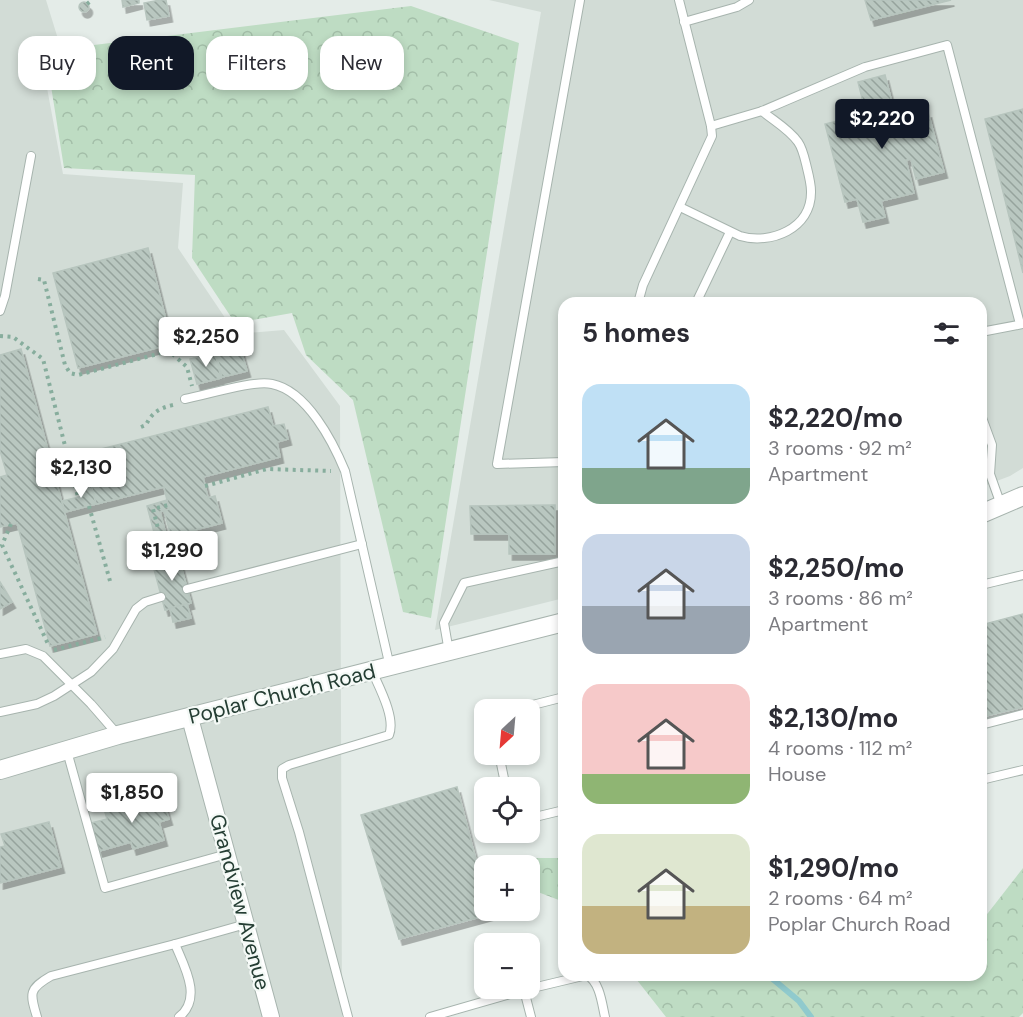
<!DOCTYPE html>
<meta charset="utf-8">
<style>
body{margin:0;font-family:"DM Sans",sans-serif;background:#f2f2f3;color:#2b2b33;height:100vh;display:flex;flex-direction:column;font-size:22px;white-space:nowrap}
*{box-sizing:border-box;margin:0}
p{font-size:20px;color:#7c7c81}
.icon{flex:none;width:33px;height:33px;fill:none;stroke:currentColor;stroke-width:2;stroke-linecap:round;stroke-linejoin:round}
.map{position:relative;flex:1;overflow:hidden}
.side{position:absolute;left:558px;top:297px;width:429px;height:684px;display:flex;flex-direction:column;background:#fff;border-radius:18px;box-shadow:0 3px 9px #0003}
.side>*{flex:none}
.hud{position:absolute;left:18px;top:36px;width:450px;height:54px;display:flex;gap:12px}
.needle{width:39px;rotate:206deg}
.fabs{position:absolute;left:474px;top:699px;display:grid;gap:12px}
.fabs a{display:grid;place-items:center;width:66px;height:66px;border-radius:12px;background:#fff;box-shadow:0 3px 9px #0003;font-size:30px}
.price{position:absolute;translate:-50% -51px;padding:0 14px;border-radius:6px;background:#fff;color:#222;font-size:20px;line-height:39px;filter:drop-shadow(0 2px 3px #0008)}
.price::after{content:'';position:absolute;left:50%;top:36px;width:18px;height:14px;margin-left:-9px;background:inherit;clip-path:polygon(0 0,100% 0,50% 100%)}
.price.on{background:#111827;color:#fff}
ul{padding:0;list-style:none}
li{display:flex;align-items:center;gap:18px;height:150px;padding:0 24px}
li span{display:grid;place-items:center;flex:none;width:168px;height:120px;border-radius:18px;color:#555}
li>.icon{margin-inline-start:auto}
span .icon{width:72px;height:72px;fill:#fffc;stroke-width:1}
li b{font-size:26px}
h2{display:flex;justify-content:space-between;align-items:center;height:72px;padding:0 24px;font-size:26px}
.pill{padding:0 21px;border-radius:18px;background:#fff;box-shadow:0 3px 9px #0003;font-size:21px;line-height:54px}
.pill.on{background:#111827;color:#fff}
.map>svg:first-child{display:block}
.built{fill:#d2dcd6}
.forest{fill:url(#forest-crowns)}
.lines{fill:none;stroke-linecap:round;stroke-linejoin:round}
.stream{stroke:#90cacd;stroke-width:6}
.building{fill:url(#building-back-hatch);stroke:#b7c5be;stroke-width:1.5;filter:url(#shadow)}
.service-casing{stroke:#a7b4ae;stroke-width:10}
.minor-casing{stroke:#a7b4ae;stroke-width:18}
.tertiary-casing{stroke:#a7b4ae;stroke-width:20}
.path{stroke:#87ad9d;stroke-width:4;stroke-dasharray:3 4.5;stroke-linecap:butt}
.service{stroke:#fff;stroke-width:8}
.minor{stroke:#fff;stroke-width:16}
.tertiary{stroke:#fff;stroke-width:18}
.labels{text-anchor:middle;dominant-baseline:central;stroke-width:4.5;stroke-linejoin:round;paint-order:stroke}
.street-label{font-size:21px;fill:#243d33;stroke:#f4f9f6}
</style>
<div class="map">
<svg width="1023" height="1017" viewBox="0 0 1023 1017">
<defs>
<pattern id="forest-crowns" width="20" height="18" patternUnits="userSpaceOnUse" patternTransform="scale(1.5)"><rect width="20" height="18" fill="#bedcc3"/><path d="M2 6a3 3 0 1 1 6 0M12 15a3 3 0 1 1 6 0" fill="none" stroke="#a3bea8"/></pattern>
<pattern id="building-back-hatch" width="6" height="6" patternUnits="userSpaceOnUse" patternTransform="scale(1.5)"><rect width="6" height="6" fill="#b9c7c0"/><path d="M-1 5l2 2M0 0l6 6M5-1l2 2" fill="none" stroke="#96a39d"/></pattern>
<filter id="shadow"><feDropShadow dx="3.5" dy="6" stdDeviation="0" flood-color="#0004"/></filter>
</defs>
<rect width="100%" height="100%" fill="#e4ece8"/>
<!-- built -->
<g class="built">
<path d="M 0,0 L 46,0 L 58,39 L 42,61 L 63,174 L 183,183 L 178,248 L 236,334 L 284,330 L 340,406 L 342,1017 L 0,1017 Z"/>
<path d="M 489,0 L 1023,0 L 1023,468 L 1010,476 L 981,487 L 981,303 L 564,303 L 564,598 L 435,630 L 541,12 Z"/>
</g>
<!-- forest -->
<g class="forest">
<path d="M 411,6 L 519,43 L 431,618 L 403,612 L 353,400 L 306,355 L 292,313 L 235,323 L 192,258 L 195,175 L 64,168 L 51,86 L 94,45 Z"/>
<path d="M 512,858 L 564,858 L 564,902 L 530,889 L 530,866 L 512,865 Z"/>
<path d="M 1023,868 L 1023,1013 L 1019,1017 L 666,1017 L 633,975 L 981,975 L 981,922 Z"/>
</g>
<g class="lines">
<!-- stream -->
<path class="stream" d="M 768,975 L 799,1001 L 811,1017"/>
</g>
<!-- building -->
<g class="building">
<path d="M 122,0 L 139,0 L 139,3 L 123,7 Z"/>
<path d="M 160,0 L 166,0 L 169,16 L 147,20 L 144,3 Z"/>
<path d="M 865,0 L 951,0 L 871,20 Z"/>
<circle cx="84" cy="7" r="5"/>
<path d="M 885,75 L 893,107 L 912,102 L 915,115 L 928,112 L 944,172 L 916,179 L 911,159 L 906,160 L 914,193 L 881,201 L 885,217 L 863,222 L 857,199 L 845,202 L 825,124 L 866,114 L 858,82 Z"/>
<path d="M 1023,109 L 1023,273 L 985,119 Z"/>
<path d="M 148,248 L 172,344 L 78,368 L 53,273 Z"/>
<path d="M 240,347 L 247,371 L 222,377 L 216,353 Z"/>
<path d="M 21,349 L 97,634 L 50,646 L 17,523 L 0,527 L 0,477 L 7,475 L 0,451 L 0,355 Z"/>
<path d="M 215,353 L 221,378 L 197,384 L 190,359 Z"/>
<path d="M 268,407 L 273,426 L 284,424 L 288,439 L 277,442 L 280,457 L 203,477 L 208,498 L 215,496 L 222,523 L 171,536 L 164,511 L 169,509 L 164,487 L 96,504 L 90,481 L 80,484 L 77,472 L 86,470 L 81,454 Z"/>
<path d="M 90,481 L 96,504 L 65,512 L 62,501 L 83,496 L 80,484 Z"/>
<path d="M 167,500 L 169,509 L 160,512 L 172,557 L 161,559 L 147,506 Z"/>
<path d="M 555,505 L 555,554 L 509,554 L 509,534 L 471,534 L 470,506 Z"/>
<path d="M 178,555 L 191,603 L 165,610 L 152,562 Z"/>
<path d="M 0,582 L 12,602 L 0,609 Z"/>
<path d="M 187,604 L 191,618 L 173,622 L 170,608 Z"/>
<path d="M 1023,614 L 1023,707 L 981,717 L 981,625 Z"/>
<path d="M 457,787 L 484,891 L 484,910 L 490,910 L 491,914 L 399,939 L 361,815 Z"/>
<path d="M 161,793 L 169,819 L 159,822 L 164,840 L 133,849 L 131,842 L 99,851 L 91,823 L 107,819 L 104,809 Z"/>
<path d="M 49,822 L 61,867 L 0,883 L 0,847 L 5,846 L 1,834 Z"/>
</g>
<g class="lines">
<defs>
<g id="service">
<path d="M 684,22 L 737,7 L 749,0"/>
<path d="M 711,126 L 762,111 L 865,67 L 947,45 L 1020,324"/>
<path d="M 680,207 L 740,236 C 770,245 812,229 811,191 C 811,184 809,176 807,168 C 805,160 803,149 798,142 C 789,129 774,121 762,111"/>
<path d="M 638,303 L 643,285 L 712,136 L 711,126 L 679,0"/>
<path d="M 696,303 L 730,232"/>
<path d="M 0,311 L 5,296 L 31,156"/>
<path d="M 981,332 L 1023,324"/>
<path d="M 185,399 C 207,395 252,380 272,384 C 307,391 333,442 345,471 L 390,667"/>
<path d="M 981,415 L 992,445 L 990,474 L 1001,505"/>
<path d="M 564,462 L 497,464 L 580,0"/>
<path d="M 981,585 L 1023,575"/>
<path d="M 187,589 L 362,544"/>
<path d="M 449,652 L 444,623 L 464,583 L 564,561"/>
<path d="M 0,654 L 26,649 L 43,656 L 91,704 L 118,735"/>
<path d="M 513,710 L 564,697"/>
<path d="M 0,712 L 37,704 L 54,696 L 91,672 L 113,649 L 136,609 L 145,602 L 161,597"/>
<path d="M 981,725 L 1023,714"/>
<path d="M 67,751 L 105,888 L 227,854"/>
<path d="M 499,754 L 506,788"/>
<path d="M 981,780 L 1023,770"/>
<path d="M 530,816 L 535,817 L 564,810"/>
<path d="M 175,944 L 246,924"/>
<path d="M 37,1017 C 30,994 28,989 51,976 L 175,944 C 184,966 203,998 179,1017"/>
<path d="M 348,1017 L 299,832 L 282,778 L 282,769 L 289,765 L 389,735 C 396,718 379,687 372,671"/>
<path d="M 430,1017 L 524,990"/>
<path d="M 531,1017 L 524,990 L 587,975 C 600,982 602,1004 605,1017"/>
</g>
<path id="minor" d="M 190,718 L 271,1017"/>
<g id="tertiary">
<path d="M 981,514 L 1023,496"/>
<path d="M 0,770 L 118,735 L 564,622"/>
</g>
</defs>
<!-- service casing -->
<use href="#service" class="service-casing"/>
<!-- minor casing -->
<use href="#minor" class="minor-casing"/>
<!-- tertiary casing -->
<use href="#tertiary" class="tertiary-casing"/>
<!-- path -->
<g class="path">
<path d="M 87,4 L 92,0"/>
<path d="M 38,279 L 44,280 L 65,365 L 70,373 L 78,375 L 169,351 L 187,367 L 192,386"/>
<path d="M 0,336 L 13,337 L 43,359 L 78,497"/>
<path d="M 141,427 L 146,425 C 152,412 160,408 173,405"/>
<path d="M 205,486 L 267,469 L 331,471"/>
<path d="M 89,506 L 110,581"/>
<path d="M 11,524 L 2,545 L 48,644"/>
<path d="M 167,563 L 153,509 L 168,505"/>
<path d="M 54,650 L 105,637"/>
</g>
<!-- service -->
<use href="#service" class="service"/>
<!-- minor -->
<use href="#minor" class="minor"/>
<!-- tertiary -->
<use href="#tertiary" class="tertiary"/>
</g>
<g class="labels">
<!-- street labels -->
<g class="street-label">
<text transform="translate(282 694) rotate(-14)">Poplar Church Road</text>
<text transform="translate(240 902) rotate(75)">Grandview Avenue</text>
</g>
</g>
</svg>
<div class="fabs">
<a><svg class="needle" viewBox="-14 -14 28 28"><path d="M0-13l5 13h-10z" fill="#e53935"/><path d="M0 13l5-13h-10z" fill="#7c7c81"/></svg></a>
<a><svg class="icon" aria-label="locate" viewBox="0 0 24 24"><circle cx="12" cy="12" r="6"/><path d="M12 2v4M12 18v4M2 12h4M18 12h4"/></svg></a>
<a>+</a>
<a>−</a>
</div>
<b class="price on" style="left:882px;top:150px">$2,220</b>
<b class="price" style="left:206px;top:368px">$2,250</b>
<b class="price" style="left:81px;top:499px">$2,130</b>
<b class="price" style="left:172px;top:582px">$1,290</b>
<b class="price" style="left:132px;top:824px">$1,850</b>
<div class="hud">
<a class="pill">Buy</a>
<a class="pill on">Rent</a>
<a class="pill">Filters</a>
<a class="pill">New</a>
</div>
<section class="side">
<h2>5 homes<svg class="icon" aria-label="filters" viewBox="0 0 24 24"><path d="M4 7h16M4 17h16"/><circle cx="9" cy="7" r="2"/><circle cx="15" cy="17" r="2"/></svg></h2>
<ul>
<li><span style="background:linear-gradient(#bfe0f5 70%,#7fa58c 0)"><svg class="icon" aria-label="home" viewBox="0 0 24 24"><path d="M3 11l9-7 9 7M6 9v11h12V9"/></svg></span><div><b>$2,220/mo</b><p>3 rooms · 92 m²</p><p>Apartment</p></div></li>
<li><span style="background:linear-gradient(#c9d6e8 60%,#9aa5b1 0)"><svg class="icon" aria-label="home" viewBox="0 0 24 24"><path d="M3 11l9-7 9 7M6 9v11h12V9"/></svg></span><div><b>$2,250/mo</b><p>3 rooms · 86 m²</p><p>Apartment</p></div></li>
<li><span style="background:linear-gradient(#f6c9c9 75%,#8fb573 0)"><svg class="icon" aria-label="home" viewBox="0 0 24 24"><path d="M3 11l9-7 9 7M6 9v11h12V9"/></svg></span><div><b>$2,130/mo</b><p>4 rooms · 112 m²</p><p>House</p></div></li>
<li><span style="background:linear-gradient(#dfe7d0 60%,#c2b280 0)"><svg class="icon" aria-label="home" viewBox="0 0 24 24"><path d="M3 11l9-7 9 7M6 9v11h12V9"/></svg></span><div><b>$1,290/mo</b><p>2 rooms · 64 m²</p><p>Poplar Church Road</p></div></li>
</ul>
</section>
</div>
